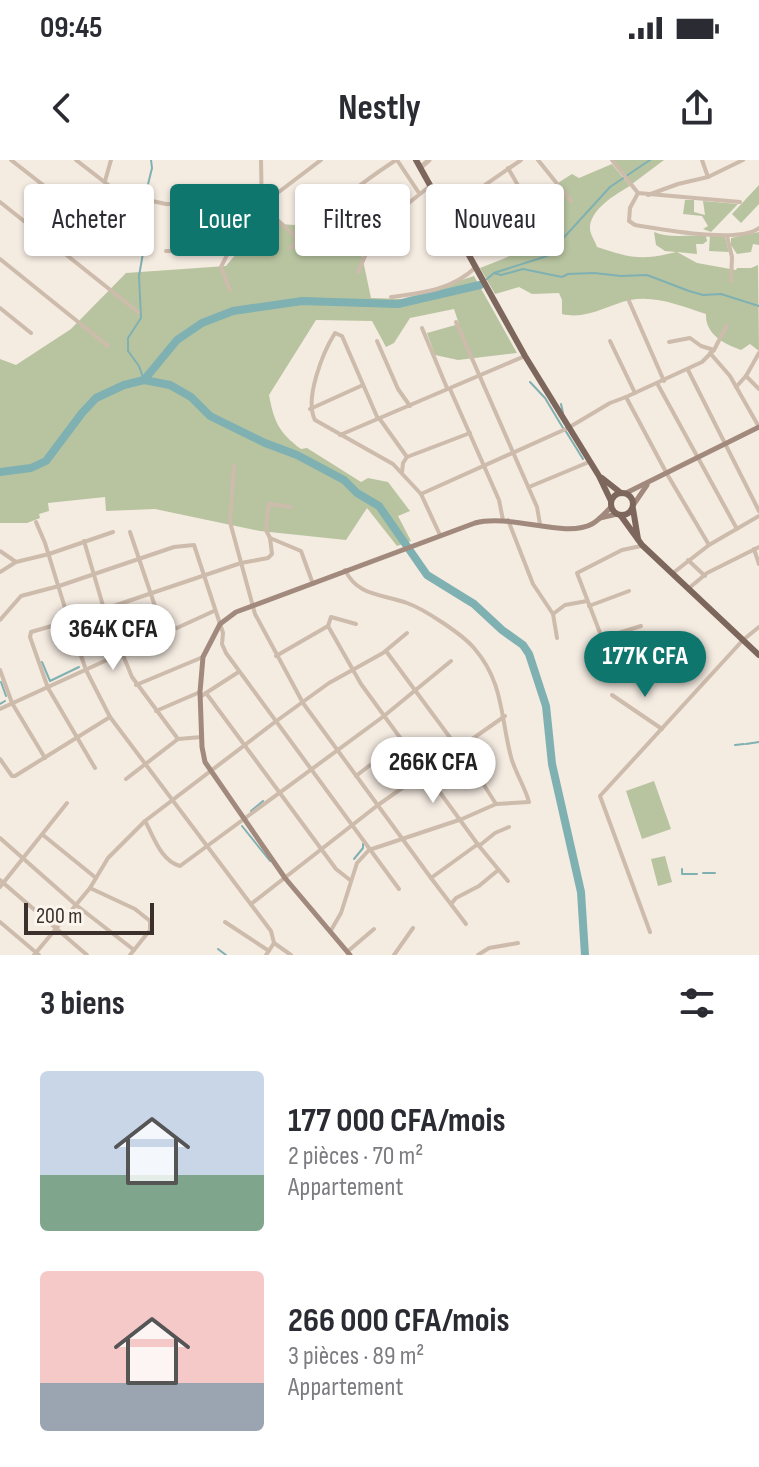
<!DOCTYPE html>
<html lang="fr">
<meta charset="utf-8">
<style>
body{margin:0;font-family:"Sofia Sans Condensed",sans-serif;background:#f2f2f3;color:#2b2b33;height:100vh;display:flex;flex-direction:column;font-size:30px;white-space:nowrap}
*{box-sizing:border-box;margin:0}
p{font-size:26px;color:#7c7c81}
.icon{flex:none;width:44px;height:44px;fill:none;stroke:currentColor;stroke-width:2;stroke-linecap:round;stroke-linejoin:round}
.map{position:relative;height:795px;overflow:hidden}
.drawer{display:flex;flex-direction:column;background:#fff;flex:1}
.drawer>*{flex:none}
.top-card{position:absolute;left:24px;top:24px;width:712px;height:72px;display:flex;gap:16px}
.scale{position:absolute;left:24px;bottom:20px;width:130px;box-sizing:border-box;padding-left:8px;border:4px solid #3b302b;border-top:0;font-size:22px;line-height:28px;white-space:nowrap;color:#3b302b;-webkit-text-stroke:6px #fbf5ee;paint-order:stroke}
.price{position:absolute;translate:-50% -68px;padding:0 18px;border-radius:28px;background:#fff;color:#222;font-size:26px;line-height:52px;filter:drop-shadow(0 2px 4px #0008)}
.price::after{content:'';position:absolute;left:50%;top:48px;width:24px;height:18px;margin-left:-12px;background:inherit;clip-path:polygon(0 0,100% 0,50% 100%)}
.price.on{background:#0f766e;color:#fff}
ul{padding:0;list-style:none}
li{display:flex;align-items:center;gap:24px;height:200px;padding:0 40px}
li span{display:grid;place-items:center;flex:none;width:224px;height:160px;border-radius:8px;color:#555}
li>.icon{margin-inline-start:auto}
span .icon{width:96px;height:96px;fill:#fffc;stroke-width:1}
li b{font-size:34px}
h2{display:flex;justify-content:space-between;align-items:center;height:96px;padding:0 40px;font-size:34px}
.chip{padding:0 28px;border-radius:8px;background:#fff;box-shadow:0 2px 6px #0004;font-size:28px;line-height:72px}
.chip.on{background:#0f766e;color:#fff}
.status{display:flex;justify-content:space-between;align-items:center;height:56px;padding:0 40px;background:#fff;direction:ltr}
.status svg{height:22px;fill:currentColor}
header{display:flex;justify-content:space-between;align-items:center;height:104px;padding:0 40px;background:#fff;font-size:36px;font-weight:700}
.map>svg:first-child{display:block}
.green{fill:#b8c4a0}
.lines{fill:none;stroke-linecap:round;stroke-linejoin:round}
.stream{stroke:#7fb0b2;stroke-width:2}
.river{stroke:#7fb0b2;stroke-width:8}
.minor{stroke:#cdbbac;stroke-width:4}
.tertiary{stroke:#cdbbac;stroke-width:5}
.secondary{stroke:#a18a7d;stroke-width:5}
.primary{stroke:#7d675c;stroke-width:6}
</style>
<div class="status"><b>09:45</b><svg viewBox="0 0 49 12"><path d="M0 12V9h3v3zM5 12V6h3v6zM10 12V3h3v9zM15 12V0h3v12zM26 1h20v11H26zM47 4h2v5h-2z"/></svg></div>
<header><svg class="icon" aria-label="back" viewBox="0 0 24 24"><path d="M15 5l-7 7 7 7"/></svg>Nestly<svg class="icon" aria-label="share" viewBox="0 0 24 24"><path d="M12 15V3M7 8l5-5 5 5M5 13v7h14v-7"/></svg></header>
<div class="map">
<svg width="759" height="795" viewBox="0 0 759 795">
<rect width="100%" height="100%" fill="#f4ebe1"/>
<!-- green -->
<g class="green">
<path d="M 612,0 L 664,0 L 632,24 Z"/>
<path d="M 612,4 L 630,26 C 616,34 589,50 590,69 C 590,74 595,81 597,87 C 631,98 641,101 676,92 L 665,91 L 656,85 L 654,72 C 671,79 688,74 706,76 L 707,81 L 703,84 L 696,84 L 697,94 L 677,92 L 697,103 L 736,110 L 737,108 L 751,108 L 758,105 L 759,191 L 750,184 L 741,190 C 724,184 705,174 706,154 C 681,146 656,135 630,140 C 607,145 587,160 562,154 L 562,140 L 559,133 L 532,134 L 519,127 L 495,134 L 480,108 C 500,100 528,92 538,71 C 540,67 542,40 542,33 L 572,14 L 579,18 Z"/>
<path d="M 759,25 L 759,44 L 741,63 L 732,54 Z"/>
<path d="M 685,40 L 694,40 L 694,52 L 705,55 L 703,41 L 738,44 L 711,72 L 703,69 L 708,66 L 702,56 L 683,54 Z"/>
<path d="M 262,63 L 311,66 L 361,91 L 371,138 L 403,139 L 474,116 L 517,193 L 458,200 L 435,195 L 427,173 L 459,164 L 454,149 L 410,158 L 394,183 L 386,187 L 372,161 L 316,160 L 269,235 C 274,261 278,272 301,289 L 307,288 L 361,322 L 368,318 L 388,322 L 410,351 L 398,356 L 411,381 L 397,386 L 367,348 L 346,380 L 260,371 L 155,349 L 106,351 L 105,337 L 48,343 L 49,351 L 39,354 L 40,358 L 27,363 L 0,363 L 0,199 L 16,205 L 71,169 L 126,113 L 226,106 Z"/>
<path d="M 759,72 L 759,85 L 753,84 L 751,92 L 737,94 L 731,85 L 731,78 Z"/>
<path d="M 710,75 L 725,77 L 729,92 L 709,91 Z"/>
<path d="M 654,621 L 671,669 L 642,679 L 626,631 Z"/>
<path d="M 665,696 L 672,722 L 658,726 L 651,699 Z"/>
</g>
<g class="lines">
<!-- stream -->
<g class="stream">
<path d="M 494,113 L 501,115 L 523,109 L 562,117 L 568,114 L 594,113 L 621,116 L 647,115 L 689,131 L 703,135 L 721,134 L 759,146"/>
<path d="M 487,119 L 494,113 L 547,96 L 610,27 L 650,0"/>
<path d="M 144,220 L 139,206 L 128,191 L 128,178 L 141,158 L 139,116 L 143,93 L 141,53 L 152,8 L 151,0"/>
<path d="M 530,222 L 545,238 L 563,268"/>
<path d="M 561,244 L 563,253"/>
<path d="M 565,270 L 583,299"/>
<path d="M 42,502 L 50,521 L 79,507"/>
<path d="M 1,522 L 6,536"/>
<path d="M 0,544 L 5,541"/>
<path d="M 746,584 L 759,582"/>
<path d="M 735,585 L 744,584"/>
<path d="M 251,651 L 263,641"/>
<path d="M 242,666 L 270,701"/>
<path d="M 354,699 L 363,688 L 363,684"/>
<path d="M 682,709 L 682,714 L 697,714"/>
<path d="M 703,713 L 715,713"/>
<path d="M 218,789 L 226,795"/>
</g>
<!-- river -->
<g class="river">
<path d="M 144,220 L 177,180 L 202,163 L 233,151 L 302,141 L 398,144 L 480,125"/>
<path d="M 0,312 L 31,308 L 46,301 L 82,253 L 96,238 L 124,225 L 144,220 L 170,225 L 191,237 L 210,256 L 265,283 L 297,295 L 344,320 L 357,333 L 379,346 L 427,415 L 474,444 L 502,470 L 523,485 L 529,494 L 546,546 L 552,604 L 581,732 L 585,795"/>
</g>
<!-- minor -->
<g class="minor">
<path d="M 11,0 L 107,75 L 123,83"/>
<path d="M 76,0 L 120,34 L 166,44 L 263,44 L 321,0"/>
<path d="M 397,0 L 419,33"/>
<path d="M 538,0 L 571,41"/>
<path d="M 612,0 L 638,33 L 740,42"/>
<path d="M 702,0 L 708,17"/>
<path d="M 508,8 L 539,62"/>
<path d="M 105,21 L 111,0"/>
<path d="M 638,33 L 630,48 L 629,61 L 635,65 C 660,69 740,84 759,68"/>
<path d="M 648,35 L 678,24 L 708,17 L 743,0"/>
<path d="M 0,42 L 138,152"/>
<path d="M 446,52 L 521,0"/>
<path d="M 271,54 L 298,79"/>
<path d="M 727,76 L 732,97 L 731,121"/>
<path d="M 290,88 C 322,54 356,26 396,0"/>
<path d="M 166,91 L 222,91 L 244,78 L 262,56 L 261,0"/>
<path d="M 0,99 L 108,186"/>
<path d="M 358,112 L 381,60 L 405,46 L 430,26"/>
<path d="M 230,130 L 221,107 L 230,89"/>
<path d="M 391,137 C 423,133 452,130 476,107"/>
<path d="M 629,141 L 664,221"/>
<path d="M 0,148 L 31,173"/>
<path d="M 456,162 L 537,347 L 540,364"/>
<path d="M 422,168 L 447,228"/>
<path d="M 377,181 L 398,229 L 410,246"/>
<path d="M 610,181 L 635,233"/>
<path d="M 669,182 L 690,178 L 701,186 L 714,190"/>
<path d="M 710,193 L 730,216 L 759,267"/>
<path d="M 688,210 L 759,351"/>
<path d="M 746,216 L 759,229"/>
<path d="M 657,223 L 737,369"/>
<path d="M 736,227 L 746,216 L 759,193"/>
<path d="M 450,229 L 499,340 L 503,360"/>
<path d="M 310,249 L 363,225"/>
<path d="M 379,258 L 407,297"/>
<path d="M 378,259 L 342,176 L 335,173 C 323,192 304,239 315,260 L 393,304 L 421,334 L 568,268 L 610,243 L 626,237"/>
<path d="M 340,275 L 525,196"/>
<path d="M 234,306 L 230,362 L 255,454 L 303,543 L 431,718 L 478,684"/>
<path d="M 402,312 L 403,303 L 407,297 L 470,273"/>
<path d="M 529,327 L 589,302"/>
<path d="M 421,334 L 440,375"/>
<path d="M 291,347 L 269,344 L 266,370 L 270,378 L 301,391 L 313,424"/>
<path d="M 508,360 L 533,424 L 553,454 L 557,478"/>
<path d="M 36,362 L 45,383 L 69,461 L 31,472 L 30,477 L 48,528 L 95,608"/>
<path d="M 130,372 L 164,473"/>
<path d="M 84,381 L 104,449 L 132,517 L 178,579"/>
<path d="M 709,385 L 667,314 L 626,237 L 702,202 L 714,190 L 727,165"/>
<path d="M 754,389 L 759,404"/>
<path d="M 0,391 L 16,402"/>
<path d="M 688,400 L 705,416"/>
<path d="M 345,410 C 358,437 383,434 407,443 C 424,449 462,474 474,488 C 504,523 500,555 511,597 C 515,612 525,627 529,642 L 496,644 L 477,614 L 386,491"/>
<path d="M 0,412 L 16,402 L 49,394 L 113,372"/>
<path d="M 673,413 L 709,385 L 759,356"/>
<path d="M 688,429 L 707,413 L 759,387"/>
<path d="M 589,446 L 629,431"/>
<path d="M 553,454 L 565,445 L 587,441"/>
<path d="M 0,460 L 21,436 L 59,426 L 174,387 L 194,385 L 223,473 L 222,484 L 226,493 L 399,729"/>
<path d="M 328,466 L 361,524 L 479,686 L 508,721"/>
<path d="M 641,466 L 602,478 L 577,413 L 622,390 L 641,386"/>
<path d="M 276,496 L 328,466 L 331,457 L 356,464"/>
<path d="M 0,510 L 12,543 L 45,598"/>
<path d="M 136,525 L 203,497"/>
<path d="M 206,533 L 237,513"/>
<path d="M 612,535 L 662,569"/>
<path d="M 200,537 L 206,533 L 336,709 L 350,720"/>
<path d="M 0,549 L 214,451"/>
<path d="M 156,551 L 200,532"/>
<path d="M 0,599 L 12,616 L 15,616 L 110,557"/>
<path d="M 356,616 L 401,581"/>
<path d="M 126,619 L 178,579 L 202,577"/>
<path d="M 145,661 C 154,677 161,701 180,706 L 384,556 L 451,501"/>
<path d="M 43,675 L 96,718"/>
<path d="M 0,678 L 76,745 L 134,790"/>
<path d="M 479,686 L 495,673 L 509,667"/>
<path d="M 431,718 L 466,764"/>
<path d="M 0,720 L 87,795"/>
<path d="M 0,727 L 67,643"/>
<path d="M 90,728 L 135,749 L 150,761 L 150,770 L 130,795"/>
<path d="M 251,744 L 378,645 L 505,556"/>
<path d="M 451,744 L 456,738 L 479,726 L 497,711"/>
<path d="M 0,762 L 39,795"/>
<path d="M 225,762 L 269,791"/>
<path d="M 330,772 L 341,753 L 357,703 L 369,690 L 462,659 L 496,644"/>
<path d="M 650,772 L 600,636 L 743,480 L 759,467"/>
<path d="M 274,783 L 291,795"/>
<path d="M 347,792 L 374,769"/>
<path d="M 34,795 L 90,728 L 108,698 L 145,661 L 275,562 L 329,523 L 383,493 L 407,473"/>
<path d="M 266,795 L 274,783 L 271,771 L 110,557 L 86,510 L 69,461 L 241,403 L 268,398 L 272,394 L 270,378"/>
<path d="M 394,795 L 413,768"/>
<path d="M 478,795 L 489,788 L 518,783"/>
</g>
<!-- tertiary -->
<path class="tertiary" d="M 421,7 L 429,0"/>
<!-- secondary -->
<g class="secondary">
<path d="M 626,333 L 759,267"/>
<path d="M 634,344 L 647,325"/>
<path d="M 600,358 L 617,354"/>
<path d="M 350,795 L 285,718 L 205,602 L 202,587 L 200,532 L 203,497 L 220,464 L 236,452 L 475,363 C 510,353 565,379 592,364 C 599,360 605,353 611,347"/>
</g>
<!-- primary -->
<g class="primary">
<path d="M 416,0 L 525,196 L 599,316 L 611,341"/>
<path d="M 602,318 L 621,333"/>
<circle cx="622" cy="344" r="11"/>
<path d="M 633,349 L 638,379"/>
<path d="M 621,356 L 642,385 L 759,495"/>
</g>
</g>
</svg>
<div class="scale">200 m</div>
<b class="price" style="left:113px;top:512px">364K CFA</b>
<b class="price on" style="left:645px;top:539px">177K CFA</b>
<b class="price" style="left:433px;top:645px">266K CFA</b>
<div class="top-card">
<a class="chip">Acheter</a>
<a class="chip on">Louer</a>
<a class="chip">Filtres</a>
<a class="chip">Nouveau</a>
</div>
</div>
<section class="drawer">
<h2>3 biens<svg class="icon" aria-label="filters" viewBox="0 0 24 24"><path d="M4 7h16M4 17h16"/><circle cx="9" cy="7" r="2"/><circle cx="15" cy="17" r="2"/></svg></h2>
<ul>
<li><span style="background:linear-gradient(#c9d6e8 65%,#7fa58c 0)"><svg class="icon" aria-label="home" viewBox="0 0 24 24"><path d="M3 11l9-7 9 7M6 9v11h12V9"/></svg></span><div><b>177 000 CFA/mois</b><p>2 pièces · 70 m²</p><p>Appartement</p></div></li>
<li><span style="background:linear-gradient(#f6c9c9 70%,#9aa5b1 0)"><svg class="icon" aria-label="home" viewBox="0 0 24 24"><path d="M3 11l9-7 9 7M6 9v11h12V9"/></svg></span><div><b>266 000 CFA/mois</b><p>3 pièces · 89 m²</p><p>Appartement</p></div></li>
</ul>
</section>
